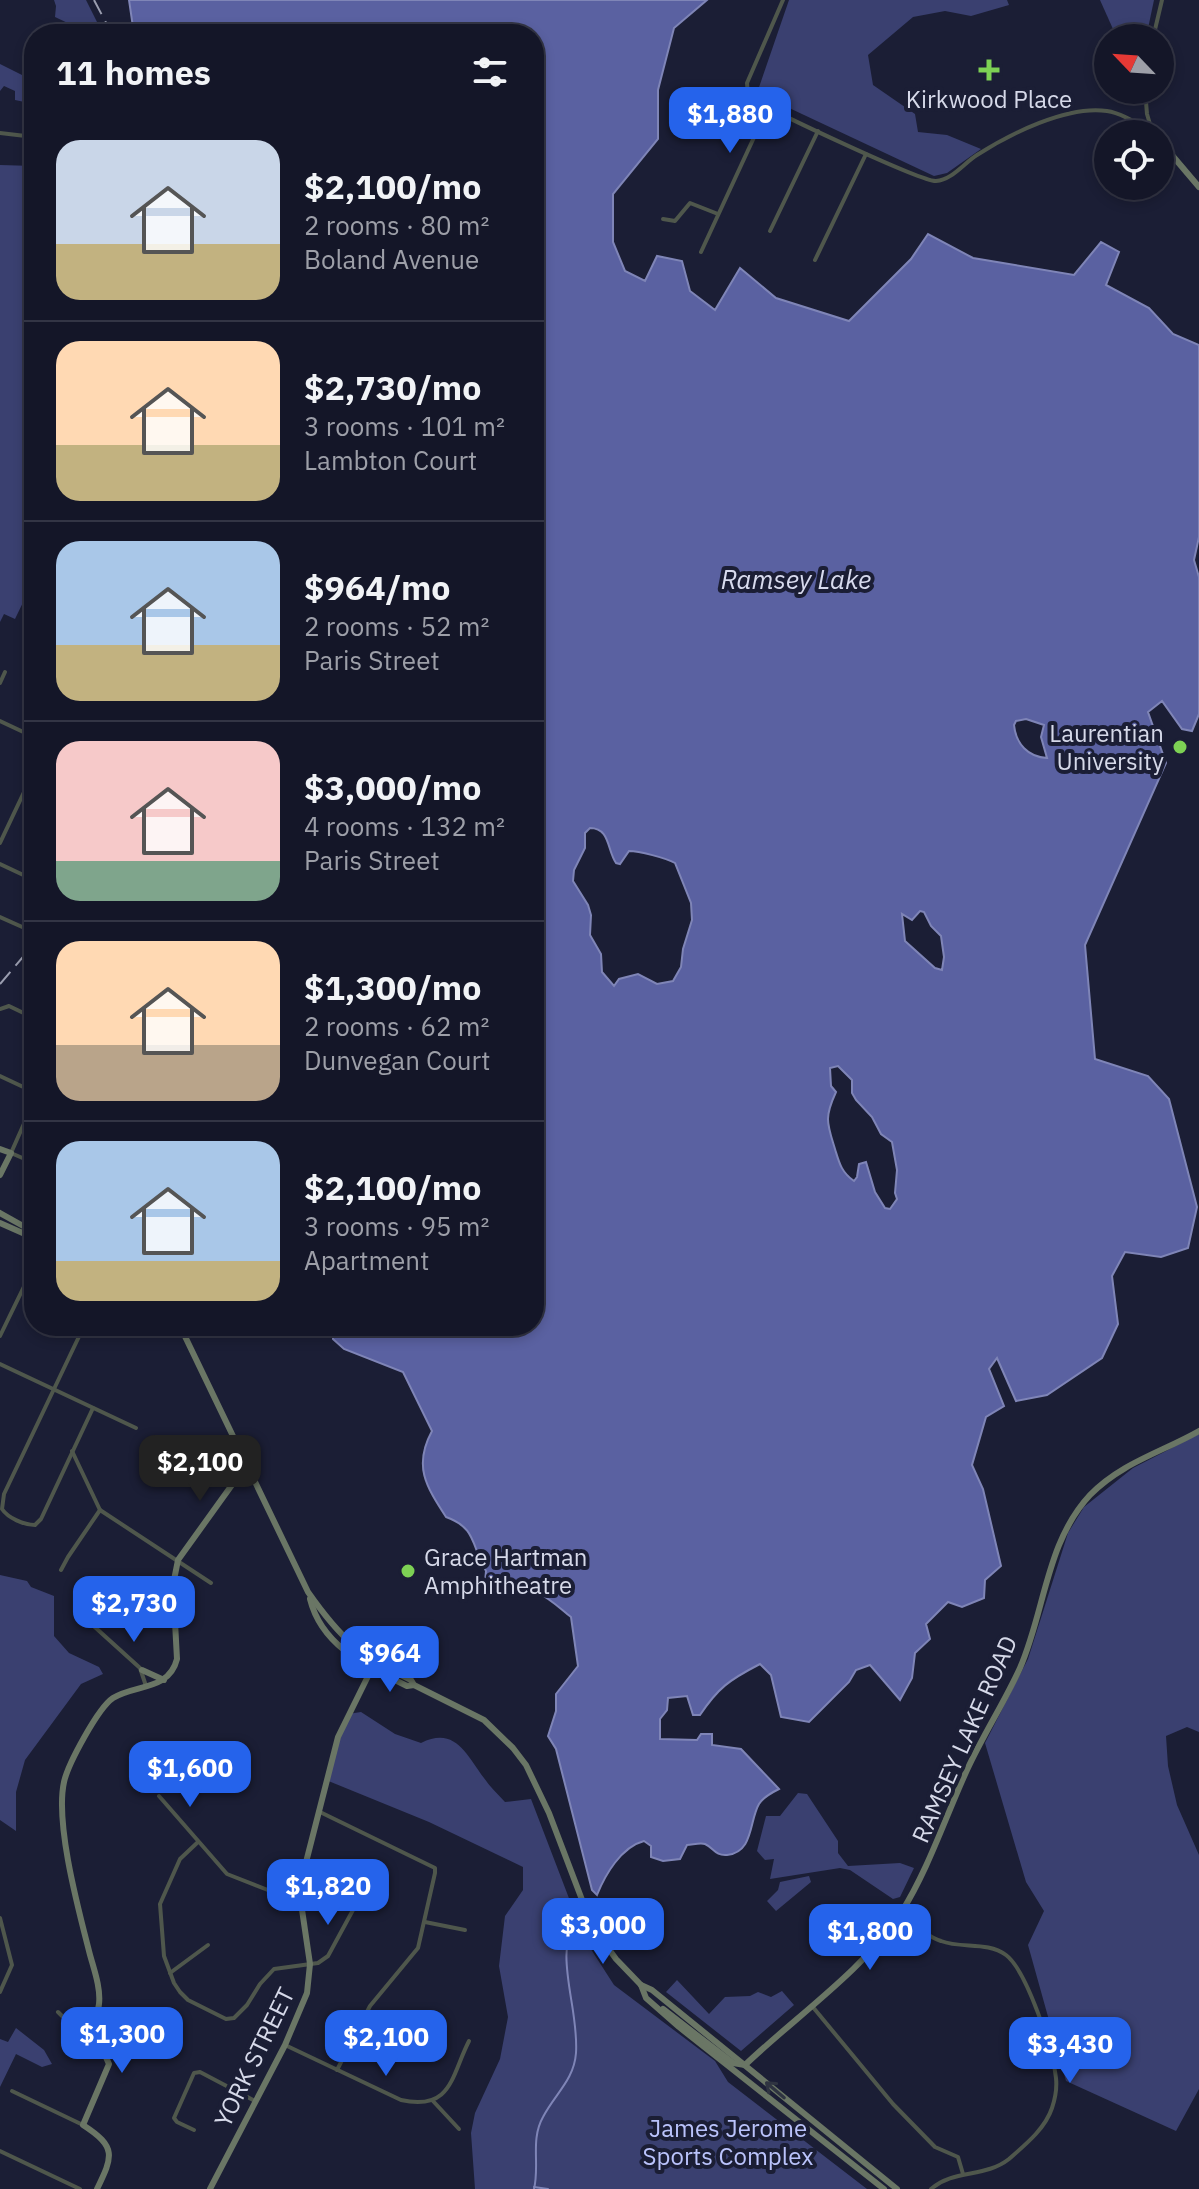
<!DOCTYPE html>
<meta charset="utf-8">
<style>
body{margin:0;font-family:"IBM Plex Sans",sans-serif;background:#212334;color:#f1f3f6;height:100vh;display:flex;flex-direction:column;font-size:30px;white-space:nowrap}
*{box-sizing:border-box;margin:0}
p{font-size:26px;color:#9d9fa8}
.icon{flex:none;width:44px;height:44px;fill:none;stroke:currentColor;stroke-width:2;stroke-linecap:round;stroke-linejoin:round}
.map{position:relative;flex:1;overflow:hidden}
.side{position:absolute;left:24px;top:24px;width:520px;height:1312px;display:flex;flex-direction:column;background:#141628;border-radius:32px;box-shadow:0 4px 12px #0003,0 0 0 2px #333545}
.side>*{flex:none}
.needle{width:52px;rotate:295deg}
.controls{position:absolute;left:1094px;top:24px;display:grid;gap:16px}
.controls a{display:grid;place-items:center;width:80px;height:80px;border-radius:50%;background:#141628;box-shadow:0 4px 12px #0003,0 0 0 2px #333545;font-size:40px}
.price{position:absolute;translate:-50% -68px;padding:0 18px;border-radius:16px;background:#2563eb;color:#fff;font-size:26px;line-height:52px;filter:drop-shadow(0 2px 4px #0008)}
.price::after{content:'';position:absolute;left:50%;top:48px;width:24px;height:18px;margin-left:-12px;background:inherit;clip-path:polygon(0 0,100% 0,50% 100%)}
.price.on{background:#222;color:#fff}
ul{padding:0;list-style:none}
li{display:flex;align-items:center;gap:24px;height:200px;padding:0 32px}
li+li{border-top:2px solid #333545}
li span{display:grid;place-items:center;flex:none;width:224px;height:160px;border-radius:24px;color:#555}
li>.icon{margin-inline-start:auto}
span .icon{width:96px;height:96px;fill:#fffc;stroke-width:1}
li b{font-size:34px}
h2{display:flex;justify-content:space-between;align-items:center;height:96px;padding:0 32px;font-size:34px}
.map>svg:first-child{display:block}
.green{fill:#3a4070}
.water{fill:#5a61a1;stroke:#7f85b7;stroke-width:2;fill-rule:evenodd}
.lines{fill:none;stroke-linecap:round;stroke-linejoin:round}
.stream{stroke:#7f85b7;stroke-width:2}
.street{stroke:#4f574c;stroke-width:4}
.secondary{stroke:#6a7665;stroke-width:6}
.rail{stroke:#9a9daf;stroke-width:2;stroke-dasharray:16 8;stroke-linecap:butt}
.oneway{stroke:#2f3441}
.poi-dot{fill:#7dd154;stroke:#1b1e35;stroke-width:3}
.labels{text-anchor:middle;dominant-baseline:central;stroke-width:8;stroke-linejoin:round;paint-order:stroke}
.poi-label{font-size:24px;fill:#d6d9e9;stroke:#1b1e35}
.street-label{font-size:24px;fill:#d6d9e9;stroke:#1b1e35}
.park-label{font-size:24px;fill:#bac3fb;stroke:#1b1e35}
.water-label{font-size:26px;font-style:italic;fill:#d8dbee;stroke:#1b1e35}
</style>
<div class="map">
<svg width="1199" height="2189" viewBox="0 0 1199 2189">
<rect width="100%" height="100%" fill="#1b1e35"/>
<!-- green -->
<g class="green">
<path d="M 54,0 L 86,0 L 103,34 L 91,34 L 55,17 L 56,6 Z"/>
<path d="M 789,0 L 1007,0 L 1009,5 L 971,16 L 945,11 L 913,17 L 868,55 L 873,85 L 915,114 L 918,132 L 947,135 L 981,149 L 947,173 L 934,176 L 757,93 Z"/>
<path d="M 1100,0 L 1154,0 L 1146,38 L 1117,38 Z"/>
<path d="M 0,64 L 34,81 L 34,104 L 15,100 L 15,91 L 4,86 L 0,91 Z"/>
<path d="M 0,165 L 34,166 L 34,565 L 28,580 L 29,590 L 15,619 L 4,614 L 0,622 Z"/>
<path d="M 1199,1434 L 1199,1732 L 1187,1727 L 1166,1736 L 1168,1766 L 1177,1805 L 1199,1855 L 1199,2089 L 1176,2131 L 1066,2081 L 1028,1945 L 1044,1911 L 1026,1882 L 985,1743 L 1028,1659 L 1068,1533 L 1084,1507 L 1133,1468 Z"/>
<path d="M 0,1575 L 27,1581 L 31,1587 L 54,1596 L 54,1636 L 69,1653 L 99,1667 L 103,1674 L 81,1684 L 25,1760 L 16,1792 L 16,1831 L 0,1820 Z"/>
<path d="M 361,1712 L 395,1734 L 421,1743 C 455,1726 466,1754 484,1778 C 490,1787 498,1794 505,1802 L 531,1799 L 585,1940 L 614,1985 L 715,2061 L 728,2082 L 867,2189 L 475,2189 L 471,2133 L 475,2113 L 500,2059 L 508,2017 L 499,1966 L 505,1916 L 523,1890 L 523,1867 L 429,1822 L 326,1780 L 348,1714 Z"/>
<path d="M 798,1793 L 807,1794 L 838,1841 L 838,1853 L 848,1866 L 900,1863 L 914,1868 L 900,1897 L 893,1899 L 850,1870 L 840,1868 L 770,1879 L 774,1859 L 765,1860 L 757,1851 L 766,1816 L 780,1816 Z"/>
<path d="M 809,1876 L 811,1882 L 776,1911 L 767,1901 L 778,1890 L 780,1882 Z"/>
<path d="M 677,1980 L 709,2014 L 725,1997 L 750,1996 L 758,1992 L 771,1997 L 782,1991 L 794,2005 L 741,2051 L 666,1992 Z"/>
<path d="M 16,2028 L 44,2050 L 52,2064 L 42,2067 L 16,2054 L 0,2087 L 0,2039 L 8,2042 Z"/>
</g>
<!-- water -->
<path class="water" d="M 129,0 L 707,0 L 674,28 L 658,90 L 658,139 L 613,194 L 613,242 L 625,271 L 645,281 L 657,256 L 682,261 L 690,291 L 715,310 L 740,268 L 776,298 L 849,321 L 911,259 L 928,234 L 973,258 L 1074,275 L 1101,242 L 1119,252 L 1106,285 L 1149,308 L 1173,334 L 1199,345 L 1199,537 L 1194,560 L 1199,577 L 1199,714 L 1192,731 L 1182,729 L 1162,701 L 1148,712 L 1166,763 L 1085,945 L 1095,1059 L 1148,1076 L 1169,1099 L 1197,1207 L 1188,1248 L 1161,1257 L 1125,1252 L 1112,1276 L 1118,1324 L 1102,1358 L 1047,1395 L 1016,1401 L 997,1358 L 989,1369 L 1004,1406 L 986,1417 L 972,1465 L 983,1489 L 1001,1566 L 985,1580 L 984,1598 L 962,1607 L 948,1602 L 926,1624 L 930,1639 L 915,1653 L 912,1678 L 900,1700 L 870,1665 L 856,1670 L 849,1682 L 809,1722 L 781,1717 L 771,1675 L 760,1664 C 729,1680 718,1688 700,1715 L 693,1715 L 687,1696 L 668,1698 L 667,1710 L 660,1719 L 660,1739 L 697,1740 L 701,1734 L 712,1734 L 712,1745 L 741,1749 L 779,1789 C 773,1792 763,1797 759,1804 C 749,1821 754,1852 727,1855 C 715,1856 714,1848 705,1844 C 700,1842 692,1845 687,1845 L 680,1859 L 663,1861 L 651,1857 L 651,1846 L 644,1841 C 621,1847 605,1875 597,1895 L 592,1890 L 556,1749 L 548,1736 L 556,1711 L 556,1694 L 578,1666 L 571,1617 C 554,1604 534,1581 514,1596 L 494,1592 L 485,1582 L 486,1571 C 471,1546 477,1528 446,1517 C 426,1486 413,1466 432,1431 L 403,1372 L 344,1349 L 333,1339 L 333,1326 L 534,1326 L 534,34 L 134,34 ZM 1026,719 L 1044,725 L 1041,737 L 1047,758 C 1028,757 1016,744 1014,725 L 1016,721 ZM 590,828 C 610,828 607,850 616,863 L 620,864 L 629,851 C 639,851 666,858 675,863 L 691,903 L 692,920 L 683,949 L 681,967 L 673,981 L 657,984 L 638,974 L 619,979 L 614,986 L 602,972 L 601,954 L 590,935 L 591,915 L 588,905 L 573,881 L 574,870 L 585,848 L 585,833 ZM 920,911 L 924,912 L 931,926 L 941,936 L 944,957 L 942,970 L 935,968 L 905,941 L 902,914 L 912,920 ZM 838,1066 L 852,1080 L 852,1093 L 856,1100 L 872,1117 L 881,1134 L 892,1142 L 897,1170 L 895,1193 L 897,1199 L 890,1209 L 885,1208 L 875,1192 L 866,1162 L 859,1164 L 857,1177 L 854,1181 C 841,1172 839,1162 835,1149 C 827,1123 824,1118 836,1092 L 831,1086 L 830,1068 Z"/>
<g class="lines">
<!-- stream -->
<g class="stream">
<path d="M 534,2187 L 548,2189"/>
<path d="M 534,2189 C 540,2165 530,2140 543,2117 C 555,2094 574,2080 576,2053 C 579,2005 553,1959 576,1913"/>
</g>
<!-- street -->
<g class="street">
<path d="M 783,0 L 747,83 L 748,96 C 764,108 922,182 936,181 C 952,180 964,163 977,155 C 1010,134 1067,105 1107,111 C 1122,113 1139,124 1151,132"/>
<path d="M 1153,38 L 1162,0"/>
<path d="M 1145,90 L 1147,114 L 1152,131"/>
<path d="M 0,133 L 34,137"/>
<path d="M 663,219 L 675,221 L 690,203 L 718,214"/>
<path d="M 770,231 L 818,131"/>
<path d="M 701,252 L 768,107"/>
<path d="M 815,260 L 866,154"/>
<path d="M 34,566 L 28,588 L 34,594"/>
<path d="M 0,683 L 5,672"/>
<path d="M 0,721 L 34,737"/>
<path d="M 0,843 L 34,771"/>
<path d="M 0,864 L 34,880"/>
<path d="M 0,917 L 29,930 L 34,927"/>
<path d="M 0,1009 L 9,1006 L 34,1018"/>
<path d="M 0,1076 L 34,1092"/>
<path d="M 34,1101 L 11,1153 L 34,1163"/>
<path d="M 84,1326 L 4,1494 L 2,1509 C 8,1518 24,1525 35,1525 L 41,1519 L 93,1408"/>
<path d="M 0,1336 L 34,1266"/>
<path d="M 0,1364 L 136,1428"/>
<path d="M 72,1451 L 100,1510 L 211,1583"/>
<path d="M 61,1570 L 68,1557 L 100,1510"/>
<path d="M 87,1620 L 140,1668 L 146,1686"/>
<path d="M 159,1796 L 227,1874 L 273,1892 L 300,1896"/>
<path d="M 320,1812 L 435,1868 L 435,1873 L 418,1948 L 370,2006 L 337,2070"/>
<path d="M 198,1842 L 180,1859 L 160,1904 L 164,1956 L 174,1983 L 180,1992 L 188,2000 L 226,2019 L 234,2018 L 247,2005 L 260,1984 L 274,1969 L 318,1963 L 328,1956 L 353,1910 L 353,1897"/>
<path d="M 901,1913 C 913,1923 926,1936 941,1941 C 962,1949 987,1941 1006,1955 C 1027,1971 1053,2051 1056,2078 C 1057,2087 1055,2099 1052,2108 C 1045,2129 1025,2145 1009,2159 C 985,2178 954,2169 931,2189"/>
<path d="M 0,1918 L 12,1965 L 0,1992"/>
<path d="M 425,1922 L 465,1930"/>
<path d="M 170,1973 L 208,1945"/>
<path d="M 812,2006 L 893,2104 L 935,2147 L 958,2157 L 963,2174"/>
<path d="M 58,2012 L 83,2037"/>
<path d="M 285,2045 L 401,2100 C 452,2111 451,2076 469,2041"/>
<path d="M 12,2091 L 83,2125"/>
<path d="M 433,2101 L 459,2129"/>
<path d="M 194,2130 L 177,2122 L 174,2118 L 194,2073 L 200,2072 L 255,2101"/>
<path d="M 0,2151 L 80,2189"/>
</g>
<!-- secondary -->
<g class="secondary">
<path d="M 1152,133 L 1153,134"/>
<path d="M 1160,141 L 1199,187"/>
<path d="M 0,1149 L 11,1153 L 0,1175"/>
<path d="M 0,1213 L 34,1232"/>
<path d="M 0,1223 L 34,1238"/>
<path d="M 180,1326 L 308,1592 C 341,1639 358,1654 411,1680 L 414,1685 L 484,1720 L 513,1748 L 526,1765 L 549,1813 L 592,1926 L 616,1959 L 641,1985 L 646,1998 L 679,2027 L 884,2189"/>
<path d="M 310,1599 C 322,1647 367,1666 407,1686 L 414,1685"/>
<path d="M 142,1670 L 164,1680"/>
<path d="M 641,1985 L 652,1990 L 897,2189"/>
<path d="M 663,2009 L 733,2063 L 745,2065"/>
<path d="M 745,2065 C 794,2018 864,1970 901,1913 C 929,1868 945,1818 967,1770 C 983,1735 1004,1703 1020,1668 C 1045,1611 1046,1542 1090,1495 C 1121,1463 1162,1452 1199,1431"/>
<path d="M 97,2189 C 113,2156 117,2147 83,2125 L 109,2064 L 105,2055 L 83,2037 C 90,2027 98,2017 99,2004 C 101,1987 93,1967 89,1951 C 78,1908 55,1823 64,1782 C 68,1764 98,1708 113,1698 C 135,1684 169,1691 177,1659 L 173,1585 L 178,1560 L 247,1464"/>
<path d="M 210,2189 L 285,2045 L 307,1993 L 310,1964 L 300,1896 L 303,1874 L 338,1737 L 375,1662"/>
</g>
<!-- rail -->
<g class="rail">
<path d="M 94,0 L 112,34"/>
<path d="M 0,984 L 34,944"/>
</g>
</g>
<!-- one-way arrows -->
<defs><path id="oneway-shaft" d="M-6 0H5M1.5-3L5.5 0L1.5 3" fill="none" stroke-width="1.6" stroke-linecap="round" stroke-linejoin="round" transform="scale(2)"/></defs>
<use class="oneway" href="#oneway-shaft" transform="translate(775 2090) rotate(-140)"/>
<!-- markers -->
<g class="poi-dot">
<path d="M985 58h8v8h8v8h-8v8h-8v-8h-8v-8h8z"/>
<circle cx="1180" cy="747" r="8"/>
<circle cx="408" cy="1571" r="8"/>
</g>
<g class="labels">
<!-- poi labels -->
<g class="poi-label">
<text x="989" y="99">Kirkwood Place</text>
<text x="1164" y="733" text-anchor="end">Laurentian<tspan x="1164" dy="28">University</tspan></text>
<text x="424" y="1557" text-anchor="start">Grace Hartman<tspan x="424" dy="28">Amphitheatre</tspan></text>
</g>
<!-- street labels -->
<g class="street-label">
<text transform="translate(964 1739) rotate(-66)">RAMSEY LAKE ROAD</text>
<text transform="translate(254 2057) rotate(-64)">YORK STREET</text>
</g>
<!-- park labels -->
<g class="park-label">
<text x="728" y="2128">James Jerome<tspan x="728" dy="28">Sports Complex</tspan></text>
</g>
<!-- water labels -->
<g class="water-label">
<text x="796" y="579">Ramsey Lake</text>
</g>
</g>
</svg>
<div class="controls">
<a><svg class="needle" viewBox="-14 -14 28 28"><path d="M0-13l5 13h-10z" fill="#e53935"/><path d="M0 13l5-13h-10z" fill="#9d9fa8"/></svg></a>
<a><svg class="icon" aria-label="locate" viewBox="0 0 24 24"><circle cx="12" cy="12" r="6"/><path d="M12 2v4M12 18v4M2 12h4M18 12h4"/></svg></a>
</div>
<b class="price" style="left:730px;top:155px">$1,880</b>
<b class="price on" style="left:200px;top:1503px">$2,100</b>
<b class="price" style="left:134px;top:1644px">$2,730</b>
<b class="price" style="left:390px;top:1694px">$964</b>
<b class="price" style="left:190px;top:1809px">$1,600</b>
<b class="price" style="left:328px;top:1927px">$1,820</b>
<b class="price" style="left:603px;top:1966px">$3,000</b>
<b class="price" style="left:870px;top:1972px">$1,800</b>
<b class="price" style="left:122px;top:2075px">$1,300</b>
<b class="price" style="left:386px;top:2078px">$2,100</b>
<b class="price" style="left:1070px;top:2085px">$3,430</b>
<section class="side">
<h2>11 homes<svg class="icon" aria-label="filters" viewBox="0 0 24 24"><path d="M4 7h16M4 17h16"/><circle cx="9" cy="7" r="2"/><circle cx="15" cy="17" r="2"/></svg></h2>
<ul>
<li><span style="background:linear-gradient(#c9d6e8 65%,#c2b280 0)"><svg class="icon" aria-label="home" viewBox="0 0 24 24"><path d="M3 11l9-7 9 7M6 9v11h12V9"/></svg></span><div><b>$2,100/mo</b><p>2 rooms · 80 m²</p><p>Boland Avenue</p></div></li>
<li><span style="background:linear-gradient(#ffd9b3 65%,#c2b280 0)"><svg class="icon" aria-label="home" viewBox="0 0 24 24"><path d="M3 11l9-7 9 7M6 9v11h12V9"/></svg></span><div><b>$2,730/mo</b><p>3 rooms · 101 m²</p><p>Lambton Court</p></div></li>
<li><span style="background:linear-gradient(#a9c7e8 65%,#c2b280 0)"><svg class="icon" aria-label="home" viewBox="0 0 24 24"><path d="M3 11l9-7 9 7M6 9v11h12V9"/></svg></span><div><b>$964/mo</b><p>2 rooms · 52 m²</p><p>Paris Street</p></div></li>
<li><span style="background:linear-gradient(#f6c9c9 75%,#7fa58c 0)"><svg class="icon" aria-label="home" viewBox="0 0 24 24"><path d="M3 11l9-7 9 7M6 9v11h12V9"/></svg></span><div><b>$3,000/mo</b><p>4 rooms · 132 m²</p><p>Paris Street</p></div></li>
<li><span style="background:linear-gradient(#ffd9b3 65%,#b9a48a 0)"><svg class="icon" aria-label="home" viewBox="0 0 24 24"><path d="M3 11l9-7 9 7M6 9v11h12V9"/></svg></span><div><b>$1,300/mo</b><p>2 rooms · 62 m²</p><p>Dunvegan Court</p></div></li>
<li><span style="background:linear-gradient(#a9c7e8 75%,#c2b280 0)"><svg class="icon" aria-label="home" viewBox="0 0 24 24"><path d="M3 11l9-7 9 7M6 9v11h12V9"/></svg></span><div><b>$2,100/mo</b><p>3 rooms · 95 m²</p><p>Apartment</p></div></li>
</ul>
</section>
</div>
